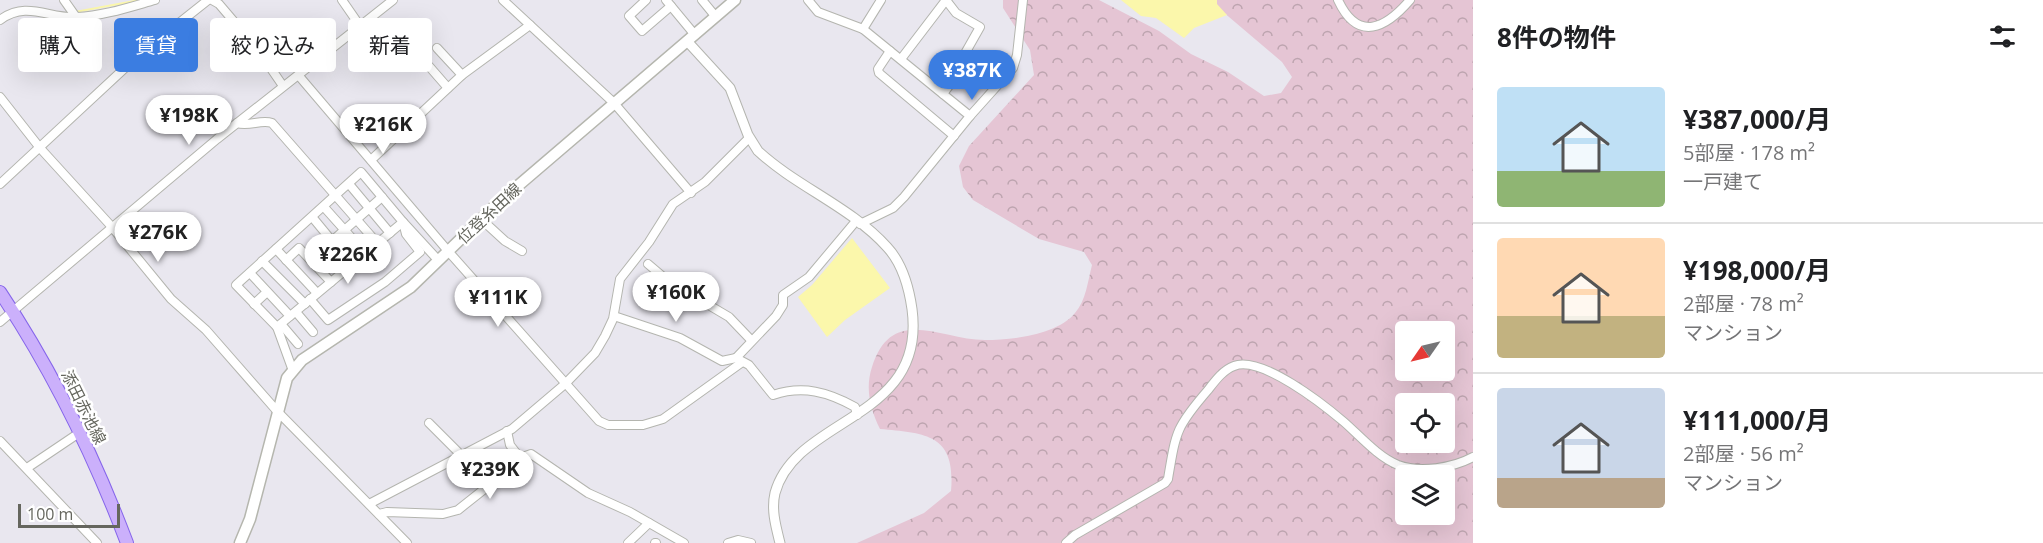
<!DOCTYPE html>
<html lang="ja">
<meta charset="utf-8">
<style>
body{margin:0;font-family:"Open Sans","Noto Sans JP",sans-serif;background:#f2f2f2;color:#202124;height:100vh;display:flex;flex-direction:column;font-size:22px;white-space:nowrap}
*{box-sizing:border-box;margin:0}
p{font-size:20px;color:#757577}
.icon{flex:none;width:33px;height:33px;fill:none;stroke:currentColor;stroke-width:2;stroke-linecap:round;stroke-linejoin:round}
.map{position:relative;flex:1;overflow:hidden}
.sheet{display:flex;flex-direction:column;background:#fff;width:570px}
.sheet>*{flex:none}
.hud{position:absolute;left:18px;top:18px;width:570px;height:54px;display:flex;gap:12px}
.needle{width:39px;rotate:236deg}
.controls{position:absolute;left:1395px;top:321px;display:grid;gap:12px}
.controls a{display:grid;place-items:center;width:60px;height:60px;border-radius:6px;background:#fff;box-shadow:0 6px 24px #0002;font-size:30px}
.scale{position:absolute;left:18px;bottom:15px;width:102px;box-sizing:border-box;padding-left:6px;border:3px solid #65665e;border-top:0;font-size:16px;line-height:21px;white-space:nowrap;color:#65665e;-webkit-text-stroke:4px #fff;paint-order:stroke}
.price{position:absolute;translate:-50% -51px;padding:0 14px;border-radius:21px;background:#fff;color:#222;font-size:20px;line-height:39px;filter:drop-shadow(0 2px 3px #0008)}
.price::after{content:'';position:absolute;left:50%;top:36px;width:18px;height:14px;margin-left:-9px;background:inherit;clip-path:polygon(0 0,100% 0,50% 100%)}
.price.on{background:#3b7de1;color:#fff}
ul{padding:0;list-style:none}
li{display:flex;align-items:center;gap:18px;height:150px;padding:0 24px}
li+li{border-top:2px solid #e0e0e0}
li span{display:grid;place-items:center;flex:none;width:168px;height:120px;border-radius:6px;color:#555}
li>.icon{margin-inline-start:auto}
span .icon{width:72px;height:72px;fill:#fffc;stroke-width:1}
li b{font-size:26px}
h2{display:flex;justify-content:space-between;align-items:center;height:72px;padding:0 24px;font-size:26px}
.pill{padding:0 21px;border-radius:6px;background:#fff;box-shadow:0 6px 24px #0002;font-size:21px;line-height:54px}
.pill.on{background:#3b7de1;color:#fff}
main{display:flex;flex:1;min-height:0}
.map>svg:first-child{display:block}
.forest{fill:url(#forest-crowns);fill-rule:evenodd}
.water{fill:#fbf7ab}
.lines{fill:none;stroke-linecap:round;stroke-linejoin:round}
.stream{stroke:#fbf7ab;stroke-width:2}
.minor-casing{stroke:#b4b5af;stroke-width:10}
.tertiary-casing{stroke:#b4b5af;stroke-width:11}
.secondary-casing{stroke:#b5b6ae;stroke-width:13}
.primary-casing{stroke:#8565ea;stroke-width:14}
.minor{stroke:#fff;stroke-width:8}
.tertiary{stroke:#fff;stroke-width:9}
.secondary{stroke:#fff;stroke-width:10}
.primary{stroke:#cbb0fb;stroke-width:12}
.labels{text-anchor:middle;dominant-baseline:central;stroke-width:5;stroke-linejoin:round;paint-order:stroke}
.street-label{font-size:16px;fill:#65665e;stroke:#fff}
</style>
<main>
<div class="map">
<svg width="1473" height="543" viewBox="0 0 1473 543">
<defs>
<pattern id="forest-crowns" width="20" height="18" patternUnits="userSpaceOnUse" patternTransform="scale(1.5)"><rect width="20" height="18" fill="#e5c5d4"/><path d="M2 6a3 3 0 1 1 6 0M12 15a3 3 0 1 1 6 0" fill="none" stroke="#bda4af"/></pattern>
</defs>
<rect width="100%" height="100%" fill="#e9e7ef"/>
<!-- forest -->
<path class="forest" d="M 1003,0 L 1099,0 L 1159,31 L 1191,54 L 1228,72 L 1264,96 L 1281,93 L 1292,77 L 1282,62 L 1209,0 L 1473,0 L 1473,543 L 857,543 L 924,513 L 951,491 C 956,435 927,433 880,429 C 870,409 865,388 872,367 C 892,304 940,340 985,340 C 1012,340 1057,335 1075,313 C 1086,301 1088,280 1092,265 L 1084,252 L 1039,239 L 973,200 L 963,187 L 959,166 L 969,146 L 1034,75 L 1030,50 L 1003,8 ZM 1406,332 L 1444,332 L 1444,370 L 1406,370 ZM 1406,404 L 1444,404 L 1444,442 L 1406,442 ZM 1406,476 L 1444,476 L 1444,514 L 1406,514 Z"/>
<!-- water -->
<g class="water">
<path d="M 1121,0 L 1217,0 L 1217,4 L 1227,15 L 1194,28 L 1184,38 L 1156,18 L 1141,16 Z"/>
<path d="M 852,238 L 890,288 L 845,320 L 827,337 L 798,297 L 812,285 Z"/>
</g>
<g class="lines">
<!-- stream -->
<path class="stream" d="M 75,12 L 140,0"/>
<defs>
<g id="minor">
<path d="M 64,0 L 76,17"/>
<path d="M 212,0 L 219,4 L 259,51 L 283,86"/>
<path d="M 342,0 L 360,26"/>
<path d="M 503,0 L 614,103 L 691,193"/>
<path d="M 646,0 L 629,16 L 642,31 L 671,6"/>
<path d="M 666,0 L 695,35"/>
<path d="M 702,0 L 716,17"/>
<path d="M 808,0 L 818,12 L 863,29 L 970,116 L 904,197 L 893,208 L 860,224"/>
<path d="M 1338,0 C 1358,43 1386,28 1410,0"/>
<path d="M 0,20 C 27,0 49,19 77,17 C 103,16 130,7 155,0"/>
<path d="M 863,29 L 881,0"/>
<path d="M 437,48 L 462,75 L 530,25"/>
<path d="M 259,51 L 290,33"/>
<path d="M 890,51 L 878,69 L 879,73 L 954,136"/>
<path d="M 421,57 L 448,88"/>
<path d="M 901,59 L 946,0 L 956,13 L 980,27 L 963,57 L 965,64 L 943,94"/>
<path d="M 299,76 L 448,251 L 599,421 L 608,425 L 643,425 L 663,419 L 741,363"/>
<path d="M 0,97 L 40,148 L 112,227 L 171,299 L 206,330 L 277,411 L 407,543"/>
<path d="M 970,116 L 1013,68 L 1017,55 L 1023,0"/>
<path d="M 237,123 C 249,127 261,119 272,123 L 378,244"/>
<path d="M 371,160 L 462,75"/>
<path d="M 0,184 L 140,54 L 208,0"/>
<path d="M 349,184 L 390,233"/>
<path d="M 324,207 L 366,254"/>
<path d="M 313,218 L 332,241 L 382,197"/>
<path d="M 481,219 L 505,241 L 522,251"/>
<path d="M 856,221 L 809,277 L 783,295 L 783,305 L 776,316 L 736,358 L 749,365 L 773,395 C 803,385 828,392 855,407 L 857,415"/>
<path d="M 276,249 L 317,293"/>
<path d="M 286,260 L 299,248 L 331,282"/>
<path d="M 262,261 L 305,304"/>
<path d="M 648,264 L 668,281 L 729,317 L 751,340"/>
<path d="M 250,273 L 290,316"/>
<path d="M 254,304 L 267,292"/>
<path d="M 296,312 L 313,332"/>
<path d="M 614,316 L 680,338 L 722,361 L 736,358"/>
<path d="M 0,322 L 217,139 L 393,0"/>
<path d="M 281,324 L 298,344"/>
<path d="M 277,327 L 236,285 L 361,172 L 403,222 L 406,234 L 420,252 L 385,282 L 328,320 L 310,299"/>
<path d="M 293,371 L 277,327 L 403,222 L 438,260"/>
<path d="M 429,423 L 461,455"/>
<path d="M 507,431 L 510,445 L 520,458"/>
<path d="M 0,441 L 97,543"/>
<path d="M 27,468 L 79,433"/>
<path d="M 369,504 L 512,429 L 565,384 L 595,353 L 605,336 L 613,319 L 620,279 L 649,242 L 673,204 L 705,182 L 749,138"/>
<path d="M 379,514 L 387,512 L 443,514 L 458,510 L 492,483 L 509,475 L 520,458 L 531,454 L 588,493 L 630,512 L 684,543"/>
<path d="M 628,543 L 649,523"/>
<path d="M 655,543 L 656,543"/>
<path d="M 728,543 L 738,540 L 751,543"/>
<path d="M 1066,543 L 1075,535 L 1165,483 L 1168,479 C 1176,431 1176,427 1208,390 C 1215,381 1223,370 1234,366 C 1261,355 1324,405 1344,422 C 1360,436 1378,457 1398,465 C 1420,473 1453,468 1473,457"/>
</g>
<path id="tertiary" d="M 687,41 L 730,88 L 748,135 L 758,151 C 797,187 851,207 887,247 C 902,263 909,288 912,309 C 927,421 796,416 775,493 C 771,510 776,527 780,543"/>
<path id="secondary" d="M 240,543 L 250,519 L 287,378 L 302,360 L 411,287 L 499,202 L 735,0"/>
<path id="primary" d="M 0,292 C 52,370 94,456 127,543"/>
</defs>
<!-- minor casing -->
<use href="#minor" class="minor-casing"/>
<!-- tertiary casing -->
<use href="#tertiary" class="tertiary-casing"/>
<!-- secondary casing -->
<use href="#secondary" class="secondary-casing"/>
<!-- primary casing -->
<use href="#primary" class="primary-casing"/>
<!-- minor -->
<use href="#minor" class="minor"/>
<!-- tertiary -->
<use href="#tertiary" class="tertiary"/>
<!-- secondary -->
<use href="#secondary" class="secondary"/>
<!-- primary -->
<use href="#primary" class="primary"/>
</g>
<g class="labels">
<!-- street labels -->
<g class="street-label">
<text transform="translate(489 213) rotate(-43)">位登糸田線</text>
<text transform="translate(84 407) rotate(64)">添田赤池線</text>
</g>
</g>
</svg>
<div class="controls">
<a><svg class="needle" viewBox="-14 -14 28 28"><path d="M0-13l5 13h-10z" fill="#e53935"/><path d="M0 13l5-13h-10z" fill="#757577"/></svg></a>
<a><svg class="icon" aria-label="locate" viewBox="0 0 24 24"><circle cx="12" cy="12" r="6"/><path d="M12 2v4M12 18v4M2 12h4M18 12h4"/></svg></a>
<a><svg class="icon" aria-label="layers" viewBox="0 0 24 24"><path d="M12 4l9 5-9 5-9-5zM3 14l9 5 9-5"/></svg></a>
</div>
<div class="scale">100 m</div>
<b class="price on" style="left:972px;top:101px">¥387K</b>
<b class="price" style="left:189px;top:146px">¥198K</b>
<b class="price" style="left:383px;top:155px">¥216K</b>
<b class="price" style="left:158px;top:263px">¥276K</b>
<b class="price" style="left:348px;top:285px">¥226K</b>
<b class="price" style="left:676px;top:323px">¥160K</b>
<b class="price" style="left:498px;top:328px">¥111K</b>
<b class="price" style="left:490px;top:500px">¥239K</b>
<div class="hud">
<a class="pill">購入</a>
<a class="pill on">賃貸</a>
<a class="pill">絞り込み</a>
<a class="pill">新着</a>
</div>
</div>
<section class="sheet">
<h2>8件の物件<svg class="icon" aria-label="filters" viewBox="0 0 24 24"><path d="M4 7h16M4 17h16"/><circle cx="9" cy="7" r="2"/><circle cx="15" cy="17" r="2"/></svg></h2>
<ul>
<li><span style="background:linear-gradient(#bfe0f5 70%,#8fb573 0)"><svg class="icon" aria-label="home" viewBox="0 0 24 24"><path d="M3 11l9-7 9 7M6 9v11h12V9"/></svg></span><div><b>¥387,000/月</b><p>5部屋 · 178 m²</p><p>一戸建て</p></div></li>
<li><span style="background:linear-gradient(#ffd9b3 65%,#c2b280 0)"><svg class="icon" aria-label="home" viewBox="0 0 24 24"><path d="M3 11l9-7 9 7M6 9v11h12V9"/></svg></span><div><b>¥198,000/月</b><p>2部屋 · 78 m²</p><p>マンション</p></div></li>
<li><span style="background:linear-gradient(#c9d6e8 75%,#b9a48a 0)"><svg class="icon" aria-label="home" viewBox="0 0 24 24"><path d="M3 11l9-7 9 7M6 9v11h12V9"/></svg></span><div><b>¥111,000/月</b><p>2部屋 · 56 m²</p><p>マンション</p></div></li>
</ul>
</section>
</main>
